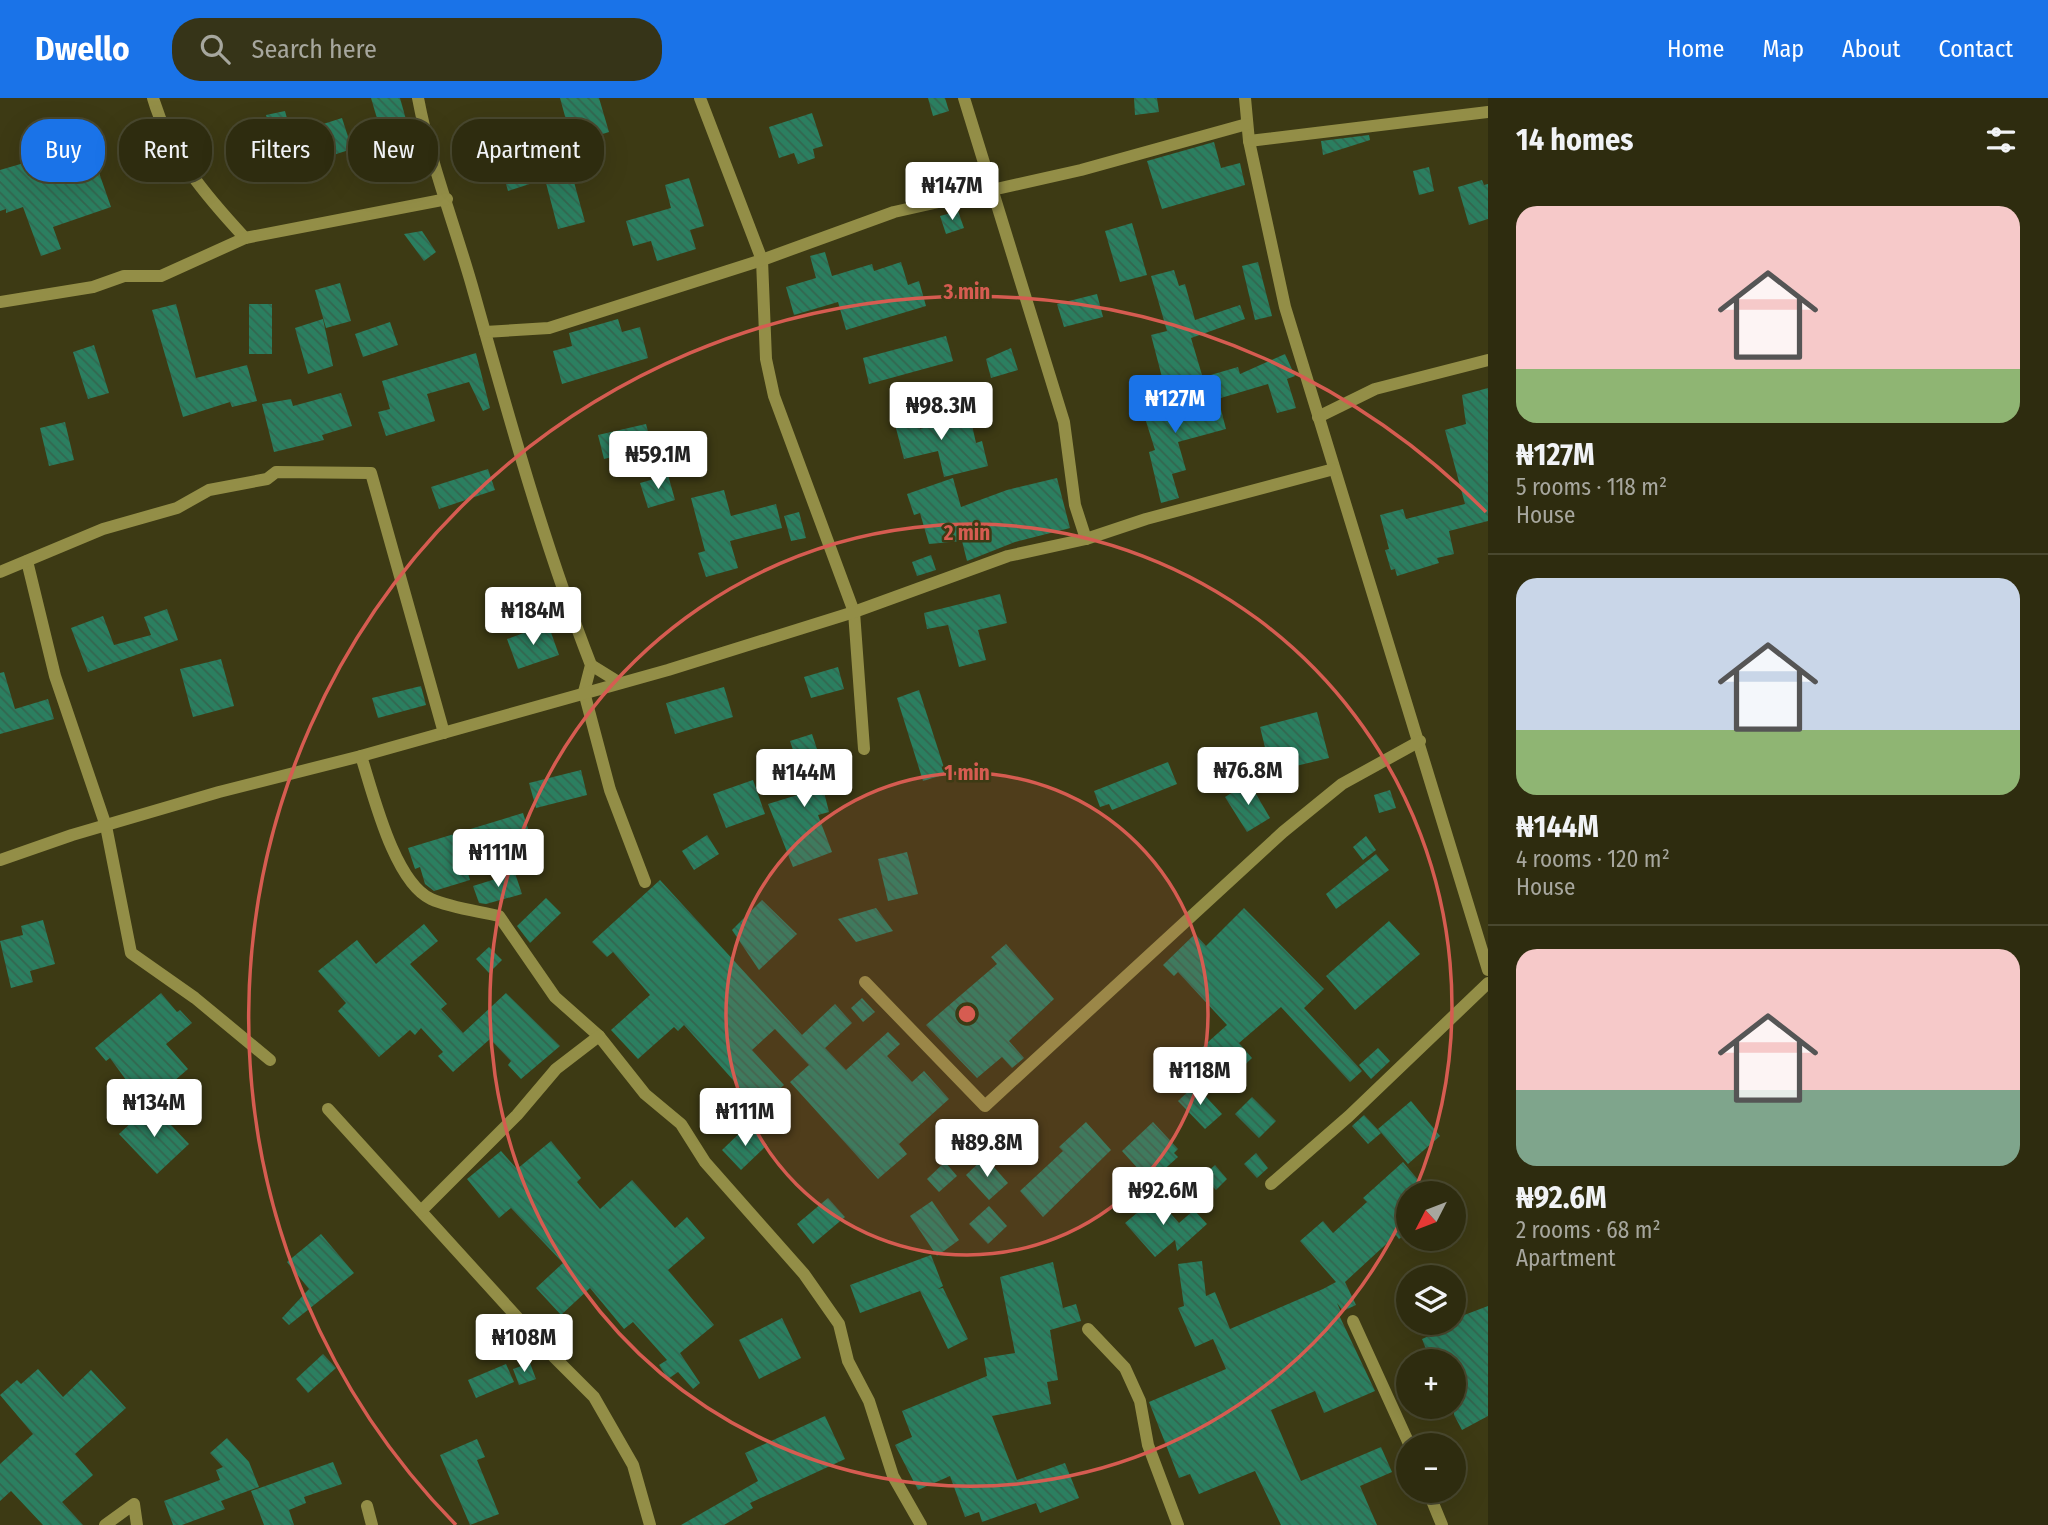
<!DOCTYPE html>
<meta charset="utf-8">
<style>
body{margin:0;font-family:"Fira Sans Condensed",sans-serif;background:#363418;color:#f1f3f6;height:100vh;display:flex;flex-direction:column;font-size:26px;white-space:nowrap}
*{box-sizing:border-box;margin:0}
p{font-size:23px;color:#a7a79e}
.icon{flex:none;width:38px;height:38px;fill:none;stroke:currentColor;stroke-width:2;stroke-linecap:round;stroke-linejoin:round}
.map{position:relative;flex:1;overflow:hidden}
.panel{display:flex;flex-direction:column;background:#2e2c0f;width:560px}
.panel>*{flex:none}
.hud{position:absolute;left:21px;top:21px;width:665px;height:63px;display:flex;gap:14px}
.needle{width:46px;rotate:228deg}
.fabs{position:absolute;left:1396px;top:1083px;display:grid;gap:14px}
.fabs a{display:grid;place-items:center;width:70px;height:70px;border-radius:50%;background:#2e2c0f;box-shadow:0 7px 28px #0002,0 0 0 2px #49482f;font-size:35px}
.price{position:absolute;translate:-50% -60px;padding:0 16px;border-radius:7px;background:#fff;color:#222;font-size:23px;line-height:46px;filter:drop-shadow(0 2px 4px #0008)}
.price::after{content:'';position:absolute;left:50%;top:42px;width:21px;height:16px;margin-left:-10px;background:inherit;clip-path:polygon(0 0,100% 0,50% 100%)}
.price.selected{background:#1a73e8;color:#fff}
ul{padding:0;list-style:none}
li{display:grid;align-content:center;gap:14px;height:371px;padding:0 28px}
li+li{border-top:2px solid #49482f}
li span{display:grid;place-items:center;height:217px;border-radius:21px;color:#555}
li>.icon{margin-inline-start:auto}
span .icon{width:126px;height:126px;fill:#fffc;stroke-width:1}
li b{font-size:30px}
h2{display:flex;justify-content:space-between;align-items:center;height:84px;padding:0 28px;font-size:30px}
.chip{padding:0 24px;border-radius:28px;background:#2e2c0f;box-shadow:0 7px 28px #0002,0 0 0 2px #49482f;font-size:24px;line-height:63px}
.chip.selected{background:#1a73e8;color:#fff}
header{display:flex;align-items:center;gap:42px;box-sizing:border-box;height:98px;padding:0 35px;background:#1a73e8;color:#fff}
header strong{font-size:33px}
nav{display:flex;gap:38px;margin-inline-start:auto;font-size:24px}
.search{width:490px;height:63px;background:#363418;display:flex;align-items:center;gap:18px;box-sizing:border-box;padding:0 24px;border-radius:28px;color:#a7a79e;font-size:26px}
main{display:flex;flex:1;min-height:0}
.map>svg:first-child{display:block}
.building{fill:url(#building-back-hatch)}
.lines{fill:none;stroke-linecap:round;stroke-linejoin:round}
.minor{stroke:#938e47;stroke-width:12}
.ring{fill:none;stroke:#d65c51;stroke-width:3.5}
.centre{fill:#d65c51;stroke:#3d3a14;stroke-width:3.5}
.ring-label{font-size:21px;text-anchor:middle;font-weight:bold;fill:#d65c51;stroke:#3d3a14;stroke-width:5;stroke-linejoin:round;paint-order:stroke}
</style>
<header>
<strong>Dwello</strong>
<div class="search"><svg class="icon" aria-label="search" viewBox="0 0 24 24"><circle cx="10" cy="10" r="6"/><path d="M15 15l6 6"/></svg>Search here</div>
<nav><a>Home</a><a>Map</a><a>About</a><a>Contact</a></nav>
</header>
<main>
<div class="map">
<svg width="1488" height="1427" viewBox="0 0 1488 1427">
<defs>
<pattern id="building-back-hatch" width="6" height="6" patternUnits="userSpaceOnUse" patternTransform="scale(1.75)"><rect width="6" height="6" fill="#2b7f60"/><path d="M-1 5l2 2M0 0l6 6M5-1l2 2" fill="none" stroke="#33664f"/></pattern>
</defs>
<rect width="100%" height="100%" fill="#3d3a14"/>
<!-- building -->
<g class="building">
<path d="M 371,0 L 400,0 L 412,43 L 386,51 Z"/>
<path d="M 560,0 L 599,0 L 609,34 L 590,40 L 598,64 L 571,73 L 585,124 L 558,131 L 545,81 L 508,93 L 494,43 L 566,22 Z"/>
<path d="M 928,0 L 945,0 L 949,13 L 933,18 Z"/>
<path d="M 1134,0 L 1157,0 L 1159,14 L 1135,17 Z"/>
<path d="M 285,13 L 292,39 L 273,43 L 266,17 Z"/>
<path d="M 812,15 L 823,48 L 813,51 L 815,60 L 798,66 L 794,55 L 779,60 L 769,29 Z"/>
<path d="M 342,20 L 352,51 L 327,59 L 317,28 Z"/>
<path d="M 1369,37 L 1370,42 L 1323,57 L 1321,43 Z"/>
<path d="M 1214,44 L 1221,70 L 1240,65 L 1245,87 L 1162,111 L 1147,63 Z"/>
<path d="M 89,46 L 111,109 L 53,129 L 61,151 L 41,158 L 23,109 L 6,115 L 6,111 L 0,113 L 0,72 Z"/>
<path d="M 386,57 L 391,73 L 375,77 L 371,61 Z"/>
<path d="M 1429,69 L 1434,93 L 1419,97 L 1413,73 Z"/>
<path d="M 689,80 L 704,128 L 690,132 L 696,151 L 657,163 L 651,143 L 633,148 L 626,123 L 671,110 L 665,87 Z"/>
<path d="M 1482,82 L 1484,87 L 1488,86 L 1488,121 L 1469,127 L 1458,89 Z"/>
<path d="M 958,113 L 964,130 L 946,136 L 940,118 Z"/>
<path d="M 1132,125 L 1147,177 L 1120,184 L 1105,133 Z"/>
<path d="M 422,133 L 436,154 L 424,163 L 404,136 Z"/>
<path d="M 825,154 L 832,178 L 872,166 L 874,173 L 901,164 L 908,187 L 919,183 L 926,208 L 846,232 L 838,204 L 794,217 L 786,189 L 816,180 L 810,158 Z"/>
<path d="M 1258,164 L 1272,218 L 1255,222 L 1242,168 Z"/>
<path d="M 1174,172 L 1179,188 L 1185,186 L 1195,222 L 1240,207 L 1245,221 L 1191,240 L 1202,277 L 1164,287 L 1151,237 L 1167,233 L 1151,178 Z"/>
<path d="M 340,185 L 351,223 L 326,230 L 315,192 Z"/>
<path d="M 1097,196 L 1103,219 L 1064,229 L 1057,206 Z"/>
<path d="M 176,206 L 196,280 L 247,267 L 257,303 L 232,309 L 230,304 L 183,319 L 152,212 Z"/>
<rect x="249" y="206" width="23" height="50"/>
<path d="M 323,221 L 333,268 L 308,276 L 295,230 Z"/>
<path d="M 618,221 L 622,234 L 640,229 L 648,260 L 562,286 L 553,253 L 572,248 L 569,235 Z"/>
<path d="M 390,224 L 398,247 L 363,259 L 355,236 Z"/>
<path d="M 946,238 L 953,263 L 869,286 L 863,260 Z"/>
<path d="M 94,247 L 109,295 L 88,301 L 73,254 Z"/>
<path d="M 1011,250 L 1018,272 L 991,280 L 986,261 Z"/>
<path d="M 476,255 L 490,310 L 483,313 L 469,284 L 427,296 L 435,323 L 386,338 L 378,314 L 390,311 L 382,283 Z"/>
<path d="M 1285,256 L 1295,278 L 1287,281 L 1296,310 L 1277,315 L 1268,286 L 1214,302 L 1207,278 L 1238,269 L 1240,276 Z"/>
<path d="M 1177,290 L 1184,313 L 1219,304 L 1226,331 L 1178,344 L 1186,372 L 1172,376 L 1179,400 L 1161,405 L 1149,354 L 1155,352 L 1139,301 Z"/>
<path d="M 1488,290 L 1488,423 L 1449,433 L 1454,456 L 1437,460 L 1439,465 L 1397,478 L 1395,471 L 1391,472 L 1385,452 L 1389,451 L 1380,417 L 1403,411 L 1406,421 L 1465,406 L 1445,332 L 1466,326 L 1462,297 Z"/>
<path d="M 341,295 L 352,328 L 322,337 L 324,342 L 274,354 L 262,306 L 291,301 L 293,308 Z"/>
<path d="M 915,309 L 920,331 L 970,318 L 976,345 L 982,343 L 988,368 L 944,379 L 938,353 L 904,361 L 892,315 Z"/>
<path d="M 65,324 L 74,362 L 49,368 L 40,330 Z"/>
<path d="M 646,326 L 652,349 L 604,361 L 598,337 Z"/>
<path d="M 488,371 L 495,392 L 439,411 L 431,389 Z"/>
<path d="M 668,377 L 675,402 L 648,410 L 640,385 Z"/>
<path d="M 953,380 L 961,409 L 1007,392 L 1057,380 L 1070,430 L 1015,444 L 967,463 L 962,443 L 929,446 L 920,415 L 914,417 L 907,396 Z"/>
<path d="M 724,392 L 731,418 L 776,406 L 782,430 L 730,443 L 738,470 L 706,479 L 698,455 L 705,453 L 691,400 Z"/>
<path d="M 799,414 L 806,440 L 791,443 L 784,418 Z"/>
<path d="M 931,457 L 936,472 L 917,478 L 912,464 Z"/>
<path d="M 1000,496 L 1007,525 L 978,532 L 986,562 L 959,569 L 948,527 L 927,531 L 924,515 Z"/>
<path d="M 167,511 L 178,542 L 88,574 L 71,530 L 103,518 L 114,547 L 151,537 L 144,519 Z"/>
<path d="M 548,526 L 559,557 L 518,571 L 507,541 Z"/>
<path d="M 221,561 L 234,608 L 193,619 L 180,571 Z"/>
<path d="M 838,569 L 844,591 L 811,600 L 804,579 Z"/>
<path d="M 4,574 L 15,611 L 48,601 L 54,621 L 0,636 L 0,575 Z"/>
<path d="M 421,588 L 426,607 L 378,620 L 372,600 Z"/>
<path d="M 724,589 L 733,619 L 675,636 L 666,605 Z"/>
<path d="M 919,592 L 946,676 L 923,683 L 897,600 Z"/>
<path d="M 1317,614 L 1329,660 L 1271,674 L 1260,629 Z"/>
<path d="M 812,636 L 820,660 L 816,662 L 829,714 L 818,717 L 832,754 L 793,769 L 768,706 L 807,694 L 790,643 Z"/>
<path d="M 1168,664 L 1177,686 L 1112,712 L 1109,706 L 1100,709 L 1094,693 Z"/>
<path d="M 581,672 L 587,697 L 536,710 L 529,685 Z"/>
<path d="M 753,682 L 765,716 L 726,730 L 713,696 Z"/>
<path d="M 1249,684 L 1270,720 L 1247,734 L 1225,699 Z"/>
<path d="M 1390,692 L 1396,710 L 1379,715 L 1374,697 Z"/>
<path d="M 523,715 L 531,740 L 463,759 L 470,782 L 434,793 L 425,786 L 420,769 L 415,771 L 408,750 Z"/>
<path d="M 707,737 L 719,756 L 694,772 L 682,753 Z"/>
<path d="M 1366,738 L 1376,752 L 1363,762 L 1353,749 Z"/>
<path d="M 907,754 L 918,796 L 888,803 L 878,761 Z"/>
<path d="M 1376,756 L 1389,772 L 1336,811 L 1326,796 Z"/>
<path d="M 515,775 L 522,796 L 486,806 L 479,805 L 473,788 Z"/>
<path d="M 660,782 L 802,937 L 835,906 L 852,925 L 825,950 L 846,972 L 888,934 L 900,946 L 887,958 L 912,984 L 924,973 L 949,1001 L 899,1046 L 907,1056 L 878,1081 L 790,984 L 809,967 L 775,931 L 752,952 L 784,987 L 758,1010 L 684,927 L 678,933 L 674,929 L 638,961 L 611,932 L 650,897 L 613,854 L 607,859 L 592,844 Z"/>
<path d="M 546,800 L 561,815 L 530,845 L 517,828 Z"/>
<path d="M 762,802 L 797,836 L 759,872 L 732,832 Z"/>
<path d="M 876,810 L 893,833 L 856,844 L 838,821 Z"/>
<path d="M 1244,810 L 1324,891 L 1304,910 L 1362,973 L 1350,984 L 1281,909 L 1239,945 L 1252,960 L 1231,980 L 1217,965 L 1203,978 L 1188,962 L 1227,927 L 1178,874 L 1174,878 L 1163,867 L 1195,836 L 1206,848 Z"/>
<path d="M 43,822 L 55,866 L 30,873 L 33,884 L 11,890 L 0,843 L 23,837 L 21,828 Z"/>
<path d="M 1389,823 L 1420,856 L 1355,912 L 1326,878 Z"/>
<path d="M 424,826 L 438,843 L 410,866 L 447,906 L 441,911 L 463,935 L 506,895 L 560,948 L 521,981 L 508,967 L 511,963 L 490,941 L 453,974 L 438,958 L 443,954 L 421,930 L 415,937 L 410,932 L 379,959 L 338,913 L 346,905 L 318,873 L 357,842 L 376,866 Z"/>
<path d="M 1006,846 L 1054,901 L 1009,943 L 1024,960 L 1012,970 L 1002,959 L 977,980 L 926,927 L 997,866 L 991,859 Z"/>
<path d="M 489,849 L 502,862 L 489,875 L 476,861 Z"/>
<path d="M 161,895 L 177,914 L 180,912 L 192,925 L 166,946 L 188,971 L 145,1008 L 110,960 L 106,963 L 95,950 Z"/>
<path d="M 862,900 L 875,914 L 863,924 L 851,910 Z"/>
<path d="M 1378,950 L 1390,963 L 1371,981 L 1359,967 Z"/>
<path d="M 1195,987 L 1222,1016 L 1205,1031 L 1178,1003 Z"/>
<path d="M 1252,999 L 1276,1023 L 1259,1040 L 1235,1016 Z"/>
<path d="M 1411,1003 L 1440,1038 L 1408,1066 L 1378,1031 Z"/>
<path d="M 151,1006 L 189,1046 L 157,1076 L 119,1036 Z"/>
<path d="M 1364,1017 L 1381,1035 L 1368,1046 L 1352,1028 Z"/>
<path d="M 1086,1024 L 1111,1052 L 1043,1119 L 1020,1093 L 1063,1053 L 1059,1049 Z"/>
<path d="M 1153,1024 L 1178,1051 L 1174,1055 L 1178,1059 L 1150,1084 L 1122,1053 Z"/>
<path d="M 748,1027 L 767,1047 L 741,1072 L 722,1052 Z"/>
<path d="M 551,1043 L 581,1080 L 577,1084 L 600,1111 L 632,1082 L 675,1130 L 687,1119 L 705,1140 L 668,1172 L 714,1227 L 680,1255 L 700,1285 L 693,1291 L 678,1274 L 668,1281 L 659,1267 L 667,1262 L 633,1224 L 624,1231 L 590,1190 L 561,1217 L 536,1190 L 563,1165 L 511,1110 L 499,1120 L 467,1081 L 501,1053 L 517,1071 Z"/>
<path d="M 1256,1055 L 1268,1070 L 1257,1080 L 1244,1066 Z"/>
<path d="M 985,1059 L 1008,1085 L 989,1102 L 966,1077 Z"/>
<path d="M 945,1064 L 957,1078 L 939,1094 L 927,1081 Z"/>
<path d="M 1403,1064 L 1430,1096 L 1409,1096 L 1409,1133 L 1399,1141 L 1396,1137 L 1345,1184 L 1356,1207 L 1343,1213 L 1337,1205 L 1341,1214 L 1338,1215 L 1375,1293 L 1324,1315 L 1315,1293 L 1271,1312 L 1301,1383 L 1381,1349 L 1392,1374 L 1360,1388 L 1377,1427 L 1281,1427 L 1255,1373 L 1199,1396 L 1190,1376 L 1179,1380 L 1149,1304 L 1226,1271 L 1213,1241 L 1195,1249 L 1178,1210 L 1184,1208 L 1178,1166 L 1202,1163 L 1206,1198 L 1215,1194 L 1230,1231 L 1323,1191 L 1336,1184 L 1300,1143 L 1323,1123 L 1333,1135 L 1367,1104 L 1363,1100 Z"/>
<path d="M 1215,1067 L 1227,1081 L 1216,1092 L 1203,1078 Z"/>
<path d="M 1156,1099 L 1179,1125 L 1194,1112 L 1207,1126 L 1177,1153 L 1175,1142 L 1155,1159 L 1125,1125 Z"/>
<path d="M 828,1100 L 845,1119 L 813,1146 L 797,1126 Z"/>
<path d="M 932,1103 L 959,1142 L 937,1158 L 910,1118 Z"/>
<path d="M 989,1108 L 1007,1128 L 988,1146 L 969,1126 Z"/>
<path d="M 321,1136 L 354,1175 L 289,1227 L 282,1220 L 309,1191 L 287,1164 Z"/>
<path d="M 931,1157 L 943,1188 L 938,1191 L 943,1190 L 968,1241 L 948,1251 L 920,1193 L 860,1215 L 850,1187 Z"/>
<path d="M 1053,1164 L 1063,1210 L 1076,1206 L 1081,1223 L 1050,1232 L 1058,1282 L 1047,1284 L 1051,1306 L 992,1318 L 1017,1382 L 1065,1365 L 1079,1400 L 1040,1415 L 1036,1405 L 982,1424 L 979,1414 L 965,1419 L 950,1378 L 918,1392 L 895,1347 L 912,1339 L 902,1313 L 987,1278 L 984,1260 L 1015,1255 L 1000,1179 Z"/>
<path d="M 1488,1208 L 1488,1318 L 1462,1332 L 1454,1317 L 1454,1264 L 1431,1264 L 1422,1241 L 1461,1224 L 1459,1219 Z"/>
<path d="M 782,1220 L 801,1260 L 759,1281 L 739,1242 Z"/>
<path d="M 323,1256 L 336,1270 L 308,1295 L 296,1281 Z"/>
<path d="M 530,1265 L 536,1281 L 519,1287 L 513,1271 Z"/>
<path d="M 506,1266 L 514,1284 L 476,1300 L 468,1282 Z"/>
<path d="M 38,1271 L 63,1299 L 91,1272 L 126,1310 L 75,1356 L 93,1377 L 62,1404 L 83,1427 L 43,1427 L 11,1393 L 0,1403 L 0,1366 L 33,1336 L 0,1297 L 17,1282 L 21,1286 Z"/>
<path d="M 825,1318 L 845,1361 L 750,1405 L 753,1410 L 724,1427 L 681,1427 L 758,1383 L 745,1355 Z"/>
<path d="M 227,1340 L 249,1364 L 259,1389 L 221,1403 L 225,1411 L 182,1427 L 173,1427 L 164,1403 L 220,1382 L 216,1372 L 223,1369 L 210,1355 Z"/>
<path d="M 477,1341 L 485,1359 L 477,1362 L 499,1416 L 470,1427 L 440,1357 Z"/>
<path d="M 333,1364 L 342,1386 L 304,1399 L 306,1405 L 289,1412 L 294,1427 L 264,1427 L 251,1393 Z"/>
</g>
<g class="lines">
<!-- minor -->
<g class="minor">
<path d="M 153,0 C 169,55 207,99 245,140"/>
<path d="M 418,0 C 430,64 454,125 472,188 C 508,316 543,444 591,567 L 584,594 L 610,692 L 645,784"/>
<path d="M 700,0 L 762,162 L 766,261 L 774,298 L 854,514 L 864,651"/>
<path d="M 964,0 L 1064,324 L 1075,407 L 1086,441"/>
<path d="M 1245,0 L 1249,43 L 1285,209 L 1488,872"/>
<path d="M 1249,43 L 1488,14"/>
<path d="M 0,204 L 93,189 L 124,178 L 161,178 L 245,140 L 447,101"/>
<path d="M 485,234 L 549,230 L 762,162 L 894,114 L 1081,72 L 1247,26"/>
<path d="M 1318,319 L 1375,291 L 1488,262"/>
<path d="M 27,463 L 55,578 L 106,728 L 131,855 L 195,900 L 270,962"/>
<path d="M 0,474 L 103,431 L 177,410 L 209,392 L 267,381 L 276,374 L 371,375 L 444,635"/>
<path d="M 591,567 L 620,585"/>
<path d="M 361,658 C 373,695 394,784 431,801 C 451,810 478,813 499,818 L 555,899 L 599,938 L 645,996 L 681,1026 L 705,1064 L 804,1176 L 839,1226 L 848,1263 L 869,1303 L 893,1378 L 921,1427"/>
<path d="M 0,762 L 72,737 L 219,694 L 361,658 L 668,572 L 854,514 L 1008,458 L 1086,441 L 1146,421 L 1334,371"/>
<path d="M 865,884 L 985,1008 L 1283,734 L 1342,686 L 1420,643"/>
<path d="M 328,1011 L 547,1252 L 594,1299 L 633,1367 L 650,1427"/>
<path d="M 1271,1086 L 1349,1018 L 1488,885"/>
<path d="M 421,1113 L 517,1017 L 556,971 L 599,938"/>
<path d="M 1353,1223 L 1410,1348"/>
<path d="M 1088,1231 L 1125,1270 L 1140,1303 L 1148,1347 L 1178,1427"/>
<path d="M 1428,1393 L 1442,1427"/>
<path d="M 367,1408 L 372,1427"/>
<path d="M 105,1427 L 134,1406 L 137,1427"/>
</g>
</g>
<!-- distance rings -->
<circle cx="967" cy="916" r="241" fill="#d65c51" fill-opacity=".12"/>
<g class="ring">
<circle cx="967" cy="916" r="241"/>
<path d="M1408 1108A481 481 0 1 1 1415 1092"/>
<path d="M456 1427A722 722 0 1 1 1486 414"/>
</g>
<circle cx="967" cy="916" r="10" class="centre"/>
<g class="ring-label">
<text x="967" y="201">3 min</text>
<text x="967" y="442">2 min</text>
<text x="967" y="682">1 min</text>
</g>
</svg>
<div class="fabs">
<a><svg class="needle" viewBox="-14 -14 28 28"><path d="M0-13l5 13h-10z" fill="#e53935"/><path d="M0 13l5-13h-10z" fill="#a7a79e"/></svg></a>
<a><svg class="icon" aria-label="layers" viewBox="0 0 24 24"><path d="M12 4l9 5-9 5-9-5zM3 14l9 5 9-5"/></svg></a>
<a>+</a>
<a>−</a>
</div>
<b class="price" style="left:952px;top:124px">₦147M</b>
<b class="price selected" style="left:1175px;top:337px">₦127M</b>
<b class="price" style="left:941px;top:344px">₦98.3M</b>
<b class="price" style="left:658px;top:393px">₦59.1M</b>
<b class="price" style="left:533px;top:549px">₦184M</b>
<b class="price" style="left:1248px;top:709px">₦76.8M</b>
<b class="price" style="left:804px;top:711px">₦144M</b>
<b class="price" style="left:498px;top:791px">₦111M</b>
<b class="price" style="left:1200px;top:1009px">₦118M</b>
<b class="price" style="left:154px;top:1041px">₦134M</b>
<b class="price" style="left:745px;top:1050px">₦111M</b>
<b class="price" style="left:987px;top:1081px">₦89.8M</b>
<b class="price" style="left:1163px;top:1129px">₦92.6M</b>
<b class="price" style="left:524px;top:1276px">₦108M</b>
<div class="hud">
<a class="chip selected">Buy</a>
<a class="chip">Rent</a>
<a class="chip">Filters</a>
<a class="chip">New</a>
<a class="chip">Apartment</a>
</div>
</div>
<section class="panel">
<h2>14 homes<svg class="icon" aria-label="filters" viewBox="0 0 24 24"><path d="M4 7h16M4 17h16"/><circle cx="9" cy="7" r="2"/><circle cx="15" cy="17" r="2"/></svg></h2>
<ul>
<li><span style="background:linear-gradient(#f6c9c9 75%,#8fb573 0)"><svg class="icon" aria-label="home" viewBox="0 0 24 24"><path d="M3 11l9-7 9 7M6 9v11h12V9"/></svg></span><div><b>₦127M</b><p>5 rooms · 118 m²</p><p>House</p></div></li>
<li><span style="background:linear-gradient(#c9d6e8 70%,#8fb573 0)"><svg class="icon" aria-label="home" viewBox="0 0 24 24"><path d="M3 11l9-7 9 7M6 9v11h12V9"/></svg></span><div><b>₦144M</b><p>4 rooms · 120 m²</p><p>House</p></div></li>
<li><span style="background:linear-gradient(#f6c9c9 65%,#7fa58c 0)"><svg class="icon" aria-label="home" viewBox="0 0 24 24"><path d="M3 11l9-7 9 7M6 9v11h12V9"/></svg></span><div><b>₦92.6M</b><p>2 rooms · 68 m²</p><p>Apartment</p></div></li>
</ul>
</section>
</main>
